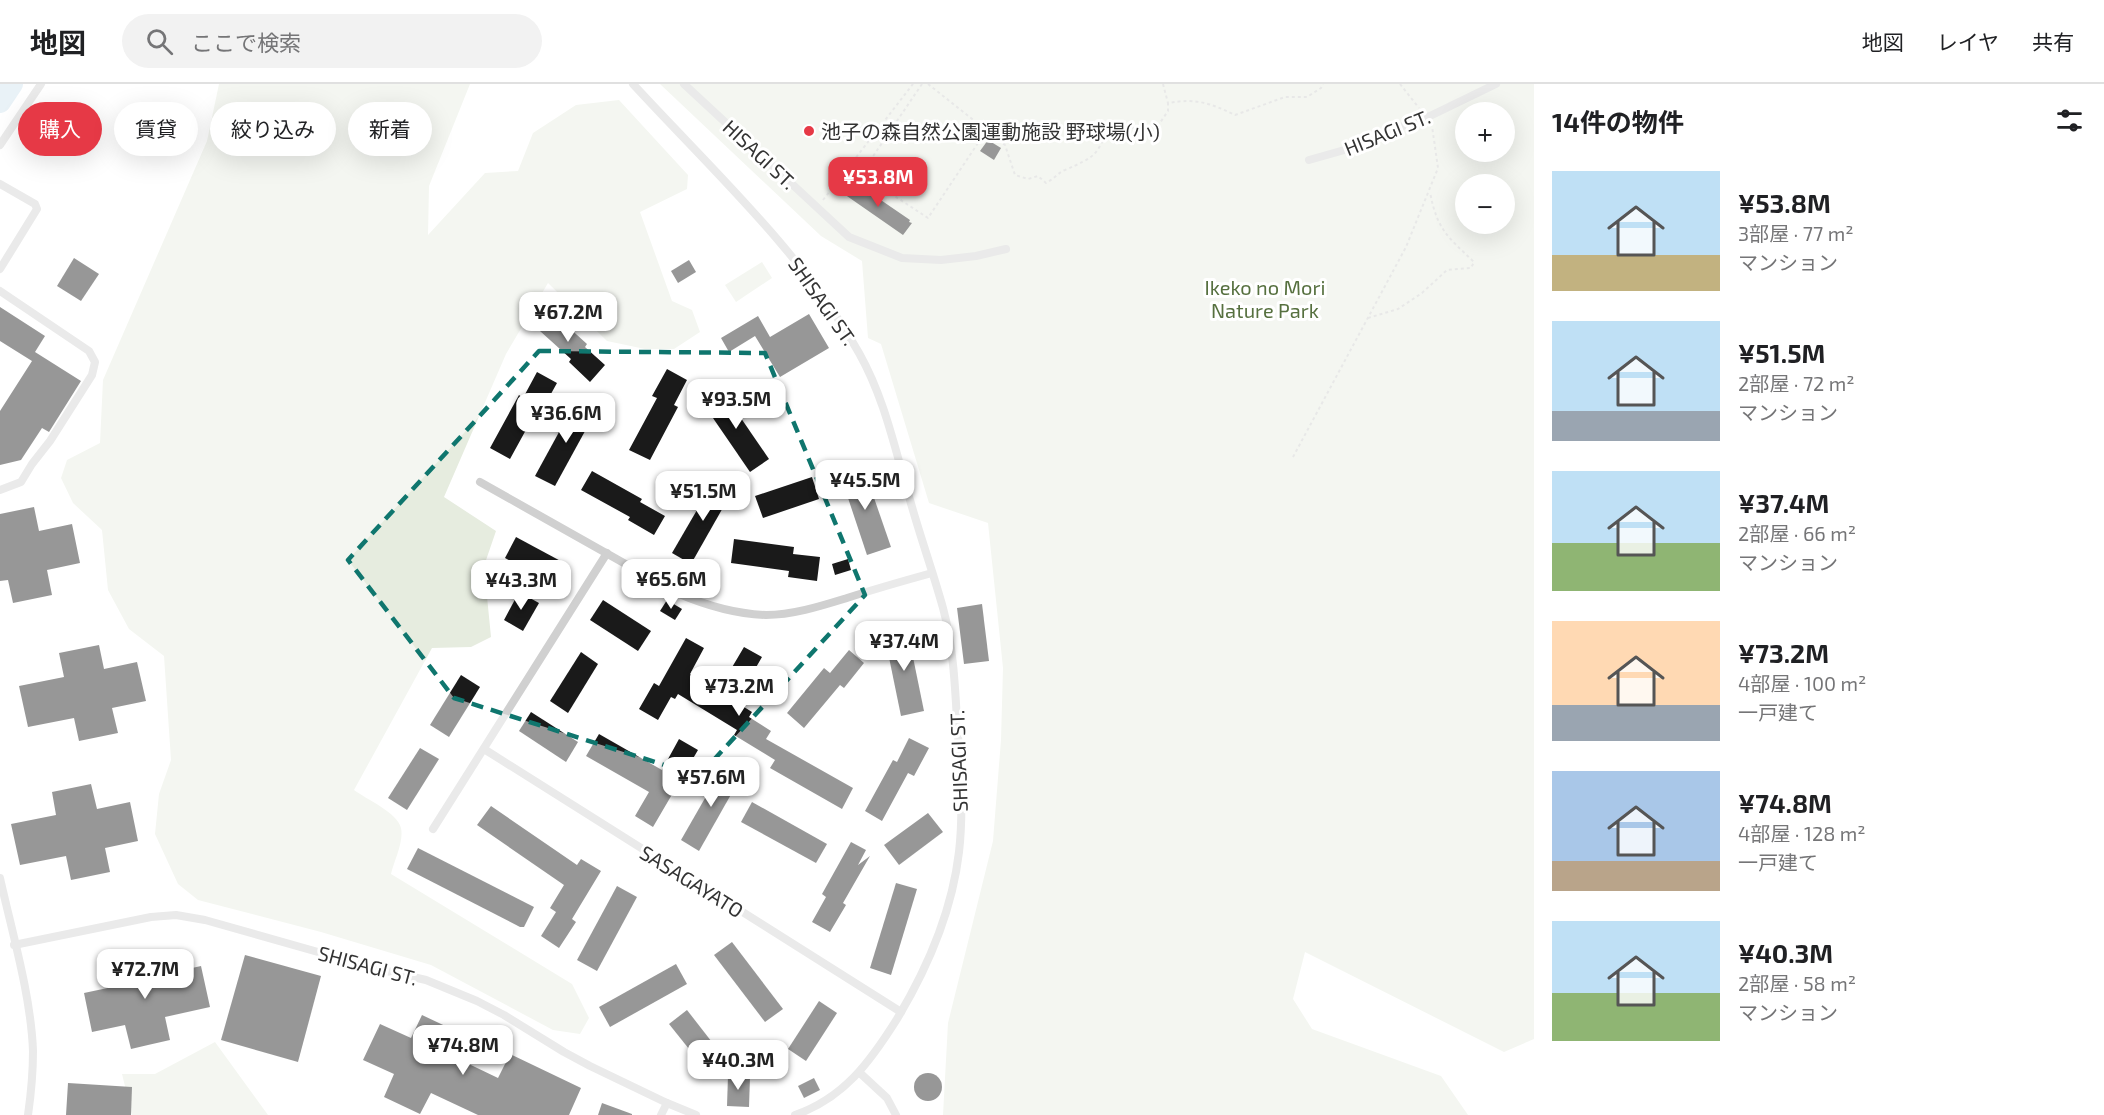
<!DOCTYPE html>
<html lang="ja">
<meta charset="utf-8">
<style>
body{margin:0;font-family:"Exo 2","Noto Sans JP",sans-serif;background:#f2f2f2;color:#202124;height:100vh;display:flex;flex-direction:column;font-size:22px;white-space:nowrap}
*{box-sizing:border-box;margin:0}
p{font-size:20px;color:#757577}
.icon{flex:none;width:33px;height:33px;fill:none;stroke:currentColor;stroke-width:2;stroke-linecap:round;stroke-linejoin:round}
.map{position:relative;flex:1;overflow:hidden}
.drawer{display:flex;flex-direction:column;background:#fff;width:570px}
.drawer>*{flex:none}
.hud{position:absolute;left:18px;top:18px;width:570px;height:54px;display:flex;gap:12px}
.buttons{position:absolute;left:1455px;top:18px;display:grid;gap:12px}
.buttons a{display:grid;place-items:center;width:60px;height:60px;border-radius:50%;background:#fff;box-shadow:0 6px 24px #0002;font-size:30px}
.price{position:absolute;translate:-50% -51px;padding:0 14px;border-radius:12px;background:#fff;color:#222;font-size:20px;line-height:39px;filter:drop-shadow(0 2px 3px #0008)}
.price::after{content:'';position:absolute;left:50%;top:36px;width:18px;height:14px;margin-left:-9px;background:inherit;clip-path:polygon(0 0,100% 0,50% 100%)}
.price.on{background:#e63946;color:#fff}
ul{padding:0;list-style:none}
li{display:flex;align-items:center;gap:18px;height:150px;padding:0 18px}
li span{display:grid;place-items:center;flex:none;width:168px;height:120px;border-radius:0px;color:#555}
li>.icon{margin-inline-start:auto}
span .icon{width:72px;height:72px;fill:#fffc;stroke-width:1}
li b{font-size:26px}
h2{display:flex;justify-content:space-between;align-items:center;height:72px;padding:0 18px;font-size:26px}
.pill{padding:0 21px;border-radius:27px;background:#fff;box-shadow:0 6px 24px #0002;font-size:21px;line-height:54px}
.pill.on{background:#e63946;color:#fff}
header{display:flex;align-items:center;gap:36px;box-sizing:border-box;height:84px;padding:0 30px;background:#fff;border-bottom:2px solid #e0e0e0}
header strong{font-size:28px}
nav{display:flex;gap:33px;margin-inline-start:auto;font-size:21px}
.search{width:420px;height:54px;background:#f2f2f2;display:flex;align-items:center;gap:15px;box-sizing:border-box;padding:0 21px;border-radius:33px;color:#757577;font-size:22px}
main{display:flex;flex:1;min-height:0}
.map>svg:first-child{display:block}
.green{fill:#e6ecdf;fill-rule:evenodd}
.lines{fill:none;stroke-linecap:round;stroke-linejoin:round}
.river{stroke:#cfe2ee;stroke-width:22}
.building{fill:#1a1a1a}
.path{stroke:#cdcdcd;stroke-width:2;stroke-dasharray:3 3;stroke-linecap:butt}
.lane{stroke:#d0d0d0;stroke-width:8}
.marked{fill:none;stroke:#0f766e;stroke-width:4.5;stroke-dasharray:12 8;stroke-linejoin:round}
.poi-dot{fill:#e63946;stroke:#fff;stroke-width:2}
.labels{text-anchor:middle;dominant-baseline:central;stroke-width:6;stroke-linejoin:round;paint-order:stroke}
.poi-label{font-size:20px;fill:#333;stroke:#fff;text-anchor:start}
.street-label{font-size:20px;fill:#333;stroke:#fff}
.park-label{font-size:20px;fill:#56703f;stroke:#fff}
</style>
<header>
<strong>地図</strong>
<div class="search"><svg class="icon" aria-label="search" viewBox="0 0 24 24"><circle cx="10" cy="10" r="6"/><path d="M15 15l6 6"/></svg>ここで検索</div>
<nav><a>地図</a><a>レイヤ</a><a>共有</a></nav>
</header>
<main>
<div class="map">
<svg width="1534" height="1031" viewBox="0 0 1534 1031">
<rect width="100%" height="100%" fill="#fff"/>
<!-- green -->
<g class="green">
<path d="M 219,0 L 470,0 L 429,102 L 428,151 L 485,89 L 518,87 L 533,49 L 576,21 L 619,16 L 688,91 L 687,105 L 640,128 L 672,217 L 692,226 L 700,248 L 674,265 L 645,265 L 607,257 L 548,199 L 506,270 L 444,413 L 496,447 L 484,482 L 491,553 L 471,563 L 432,564 L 354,706 C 366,715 398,729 401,744 C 404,758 394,777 391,790 L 572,900 L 589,934 L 580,950 L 553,946 L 431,881 L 321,848 L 198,816 L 178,800 L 155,750 L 159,710 L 171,676 L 164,572 L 129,545 L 108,506 L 102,446 L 73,419 L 61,394 L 67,376 L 100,359 L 103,296 L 207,57 Z"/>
<path d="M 660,0 L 1534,0 L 1534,955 L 1504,968 L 1305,868 L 1293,915 L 1312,945 L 1441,992 L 1468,1031 L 943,1031 L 948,939 L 993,757 L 1001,656 L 1003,584 L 988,439 L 929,419 L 881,260 L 868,254 L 862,177 L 821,152 ZM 1466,28 L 1504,28 L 1504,68 L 1466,68 ZM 1466,100 L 1504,100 L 1504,140 L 1466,140 Z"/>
<path d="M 762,178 L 772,194 L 736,218 L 725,201 Z"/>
<path d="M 215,958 L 268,1031 L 132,1031 L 122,990 L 155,990 Z"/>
</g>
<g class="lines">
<!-- river -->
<path class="river" d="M 0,18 L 12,0"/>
</g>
<!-- building -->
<g class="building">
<path d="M 988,56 L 1001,64 L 994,76 L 980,67 Z"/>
<path d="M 853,97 L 910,136 L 909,138 L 912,139 L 903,151 L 844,110 Z"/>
<path d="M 74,174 L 99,190 L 81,217 L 57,202 Z"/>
<path d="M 689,176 L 696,188 L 678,199 L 671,187 Z"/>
<path d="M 545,222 L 587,260 L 585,263 L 605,281 L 590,298 L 569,278 L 571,275 L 530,238 Z"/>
<path d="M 0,223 L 45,252 L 35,268 L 81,297 L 49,348 L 42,344 L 21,376 L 0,381 L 0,327 L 32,277 L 0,257 Z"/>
<path d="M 809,230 L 829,264 L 780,293 L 755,252 L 729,268 L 721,254 L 758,232 L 770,253 Z"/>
<path d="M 667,285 L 687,296 L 674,321 L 678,323 L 650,376 L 629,366 L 657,314 L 652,312 Z"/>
<path d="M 537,288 L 557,299 L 542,326 L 538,324 L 510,375 L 490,364 L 519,311 L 523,314 Z"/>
<path d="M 721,305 L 769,375 L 750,388 L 702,318 Z"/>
<path d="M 576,317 L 596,327 L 555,402 L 535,392 Z"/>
<path d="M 863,382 L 891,463 L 867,471 L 840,390 Z"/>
<path d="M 592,387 L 642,415 L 640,418 L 665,432 L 654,451 L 628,436 L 630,433 L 581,406 Z"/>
<path d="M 812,393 L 819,415 L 763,434 L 755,412 Z"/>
<path d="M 715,395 L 733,406 L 691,480 L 672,469 Z"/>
<path d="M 34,423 L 39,447 L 72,440 L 80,479 L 47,486 L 52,511 L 13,519 L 8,496 L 0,497 L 0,430 Z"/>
<path d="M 516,453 L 568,481 L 556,502 L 505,474 Z"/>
<path d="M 734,455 L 794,463 L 793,470 L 820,473 L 817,497 L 788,493 L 789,487 L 731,479 Z"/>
<path d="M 848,475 L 851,486 L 835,491 L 832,480 Z"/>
<path d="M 519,508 L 539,519 L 523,547 L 504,536 Z"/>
<path d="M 603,516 L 651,547 L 638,567 L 590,536 Z"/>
<path d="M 667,516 L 682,525 L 675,536 L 660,527 Z"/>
<path d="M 982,520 L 989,577 L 964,580 L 957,524 Z"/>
<path d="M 907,544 L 924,627 L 901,632 L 884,549 Z"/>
<path d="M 686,554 L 704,564 L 690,590 L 718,607 L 744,563 L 762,573 L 736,618 L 752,628 L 749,633 L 771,647 L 766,655 L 853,704 L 842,725 L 770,684 L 775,676 L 734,651 L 737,646 L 678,610 L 675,615 L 671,613 L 658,636 L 639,625 L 654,599 L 659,602 Z"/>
<path d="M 99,561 L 104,585 L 137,578 L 146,617 L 112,624 L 118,649 L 79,657 L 74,634 L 28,643 L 19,602 L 64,593 L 59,569 Z"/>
<path d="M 849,566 L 864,579 L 844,604 L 840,601 L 804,644 L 787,629 L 824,584 L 830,589 Z"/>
<path d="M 581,568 L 598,580 L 568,629 L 550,617 Z"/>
<path d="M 461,591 L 480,603 L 449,653 L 430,641 Z"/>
<path d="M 531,628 L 578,658 L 566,678 L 519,647 Z"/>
<path d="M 599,650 L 662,686 L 679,655 L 698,666 L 653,743 L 635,732 L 649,708 L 586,672 Z"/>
<path d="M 909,654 L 929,664 L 914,692 L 908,689 L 882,737 L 865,727 L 893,676 L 897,678 Z"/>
<path d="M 420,664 L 439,675 L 407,726 L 388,714 Z"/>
<path d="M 724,681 L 742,691 L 699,767 L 681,756 Z"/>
<path d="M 91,700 L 97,725 L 130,718 L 138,757 L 105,764 L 110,788 L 71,796 L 66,772 L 20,781 L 11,740 L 56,731 L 52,708 Z"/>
<path d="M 752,718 L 827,760 L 816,779 L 741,738 Z"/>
<path d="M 491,722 L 577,781 L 581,775 L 601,787 L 572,835 L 576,838 L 559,864 L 541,852 L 556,828 L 550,824 L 564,801 L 477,741 Z"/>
<path d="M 928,729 L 943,748 L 899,781 L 884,761 Z"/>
<path d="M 851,758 L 866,766 L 858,781 L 870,772 L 843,819 L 846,821 L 830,848 L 812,838 L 826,813 L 822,810 Z"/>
<path d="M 418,764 L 534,823 L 524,843 L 520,843 L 407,785 Z"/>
<path d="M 896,799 L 917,805 L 891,891 L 870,884 Z"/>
<path d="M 617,802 L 637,813 L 597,887 L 577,876 Z"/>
<path d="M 732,858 L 783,925 L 765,938 L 714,871 Z"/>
<path d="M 150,868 L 156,892 L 201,882 L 210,923 L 165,933 L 170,956 L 148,961 L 131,965 L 125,941 L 92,948 L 84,909 L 117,902 L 111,877 Z"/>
<path d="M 245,871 L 321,892 L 298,978 L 221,956 Z"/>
<path d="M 676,880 L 687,900 L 610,943 L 599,923 Z"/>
<path d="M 819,917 L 837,929 L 806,977 L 788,965 Z"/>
<path d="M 687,926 L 722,971 L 705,985 L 669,940 Z"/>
<path d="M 422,931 L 458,948 L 448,970 L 498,994 L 510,970 L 581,1004 L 569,1031 L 478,1031 L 431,1009 L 420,1030 L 384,1013 L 394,990 L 363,976 L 380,940 L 411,954 Z"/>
<circle cx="928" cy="1003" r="14"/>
<path d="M 728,992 L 750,993 L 749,1023 L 727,1022 Z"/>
<path d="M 814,994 L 820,1006 L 804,1014 L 798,1002 Z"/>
<path d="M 68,999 L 132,1003 L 131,1031 L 66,1031 Z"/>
<path d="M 602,1019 L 632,1030 L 632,1031 L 598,1031 Z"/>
</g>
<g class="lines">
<!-- path -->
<g class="path">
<path d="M 922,0 L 861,90 L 928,134 L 986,47"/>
<path d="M 928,0 L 1005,61 L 1015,91 L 1028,95 L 1038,92 L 1046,99 C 1054,95 1059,88 1065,86 C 1095,73 1097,72 1109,42 L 1139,44 L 1153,49 L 1168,27 L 1168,19 C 1196,14 1210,19 1235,31 L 1285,13 L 1307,13 L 1321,4 L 1323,0"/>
<path d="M 1163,0 L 1168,19"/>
<path d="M 1400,0 L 1419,24"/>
<path d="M 823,116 L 913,0"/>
<path d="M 1368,234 L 1398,225 L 1422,209 L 1447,186 L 1471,184 L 1474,178 C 1448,153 1437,146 1430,108"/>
<path d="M 1293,373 L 1406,163 L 1438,84 L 1432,42"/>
</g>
<!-- lane -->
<g class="lane">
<path d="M 633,0 C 712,86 801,167 859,269 C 885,315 895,366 910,416 C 920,452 933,488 943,524 C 953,561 955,600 957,637 C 960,681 964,725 959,768 C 952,828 927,885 897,935 C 870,978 844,1014 795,1031"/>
<path d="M 684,0 L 849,153 L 902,174 L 941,176 L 976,172 L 1006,165"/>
<path d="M 0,61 L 41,0"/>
<path d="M 1309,76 L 1355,63 L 1384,49 L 1430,32 L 1496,0"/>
<path d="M 0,100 L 35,120 L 37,125 L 0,185"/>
<path d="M 0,207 L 89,267 L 95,278 L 92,291 L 50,357 L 32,380 L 21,398 L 0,406"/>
<path d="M 480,398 L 677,509 C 705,521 735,530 766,531 C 793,531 821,522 847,514 C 875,505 903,497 932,489"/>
<path d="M 484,665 L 901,928"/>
<path d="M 433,745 L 607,469"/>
<path d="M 0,794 C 12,848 31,912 33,967 C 33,988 31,1010 28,1031"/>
<path d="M 14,861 L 151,833 L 176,831 L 205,836 L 378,885 L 426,896 L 477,917 L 504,931 L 564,968 L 590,982 L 667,1019 L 696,1031"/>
<path d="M 860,989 L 887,1014 L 896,1031"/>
<path d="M 661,1031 L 667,1019"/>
</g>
</g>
<!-- marked area -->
<path d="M0 0H1534V1031H0ZM 539,267 L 765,269 L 865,511 L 699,692 L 454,614 L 348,476 Z" fill="#fff" fill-opacity=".55" fill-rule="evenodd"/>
<path class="marked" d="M 539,267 L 765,269 L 865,511 L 699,692 L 454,614 L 348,476 Z"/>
<!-- markers -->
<circle class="poi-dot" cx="809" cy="47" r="6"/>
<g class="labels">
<!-- poi labels -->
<g class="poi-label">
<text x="821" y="47">池子の森自然公園運動施設 野球場(小)</text>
</g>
<!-- street labels -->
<g class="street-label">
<text transform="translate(1387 48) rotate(-22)">HISAGI ST.</text>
<text transform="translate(760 70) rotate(43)">HISAGI ST.</text>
<text transform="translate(823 217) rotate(55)">SHISAGI ST.</text>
<text transform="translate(958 677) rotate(-92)">SHISAGI ST.</text>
<text transform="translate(692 797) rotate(32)">SASAGAYATO</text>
<text transform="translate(368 881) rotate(15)">SHISAGI ST.</text>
</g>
<!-- park labels -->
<g class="park-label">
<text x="1265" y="203">Ikeko no Mori<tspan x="1265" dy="23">Nature Park</tspan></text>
</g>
</g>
</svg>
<div class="buttons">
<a>+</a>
<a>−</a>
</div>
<b class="price on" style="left:878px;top:124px">¥53.8M</b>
<b class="price" style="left:568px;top:259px">¥67.2M</b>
<b class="price" style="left:736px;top:346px">¥93.5M</b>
<b class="price" style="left:566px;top:360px">¥36.6M</b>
<b class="price" style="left:865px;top:427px">¥45.5M</b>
<b class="price" style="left:703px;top:438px">¥51.5M</b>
<b class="price" style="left:671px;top:526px">¥65.6M</b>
<b class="price" style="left:521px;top:527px">¥43.3M</b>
<b class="price" style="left:904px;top:588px">¥37.4M</b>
<b class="price" style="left:739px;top:633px">¥73.2M</b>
<b class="price" style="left:711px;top:724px">¥57.6M</b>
<b class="price" style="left:145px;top:916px">¥72.7M</b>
<b class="price" style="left:463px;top:992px">¥74.8M</b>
<b class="price" style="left:738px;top:1007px">¥40.3M</b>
<div class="hud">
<a class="pill on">購入</a>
<a class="pill">賃貸</a>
<a class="pill">絞り込み</a>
<a class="pill">新着</a>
</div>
</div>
<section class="drawer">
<h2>14件の物件<svg class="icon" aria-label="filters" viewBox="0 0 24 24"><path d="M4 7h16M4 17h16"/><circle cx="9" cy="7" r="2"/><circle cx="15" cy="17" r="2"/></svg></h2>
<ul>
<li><span style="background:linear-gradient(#bfe0f5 70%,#c2b280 0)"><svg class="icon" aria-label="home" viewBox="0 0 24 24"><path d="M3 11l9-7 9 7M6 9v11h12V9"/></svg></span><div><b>¥53.8M</b><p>3部屋 · 77 m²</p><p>マンション</p></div></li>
<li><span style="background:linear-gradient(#bfe0f5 75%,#9aa5b1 0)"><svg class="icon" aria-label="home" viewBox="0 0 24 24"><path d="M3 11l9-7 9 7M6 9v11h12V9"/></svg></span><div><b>¥51.5M</b><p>2部屋 · 72 m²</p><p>マンション</p></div></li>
<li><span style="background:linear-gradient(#bfe0f5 60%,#8fb573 0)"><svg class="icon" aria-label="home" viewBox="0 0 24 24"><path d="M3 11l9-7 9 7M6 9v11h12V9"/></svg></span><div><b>¥37.4M</b><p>2部屋 · 66 m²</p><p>マンション</p></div></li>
<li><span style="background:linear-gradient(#ffd9b3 70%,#9aa5b1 0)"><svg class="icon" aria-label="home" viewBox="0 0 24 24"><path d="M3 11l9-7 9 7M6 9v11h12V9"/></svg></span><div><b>¥73.2M</b><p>4部屋 · 100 m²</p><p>一戸建て</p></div></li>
<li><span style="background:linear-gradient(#a9c7e8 75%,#b9a48a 0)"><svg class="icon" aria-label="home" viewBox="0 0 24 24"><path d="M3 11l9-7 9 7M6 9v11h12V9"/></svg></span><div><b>¥74.8M</b><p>4部屋 · 128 m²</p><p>一戸建て</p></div></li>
<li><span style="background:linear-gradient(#bfe0f5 60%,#8fb573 0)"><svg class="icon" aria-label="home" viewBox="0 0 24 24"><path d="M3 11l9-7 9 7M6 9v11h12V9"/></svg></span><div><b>¥40.3M</b><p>2部屋 · 58 m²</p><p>マンション</p></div></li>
</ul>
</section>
</main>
